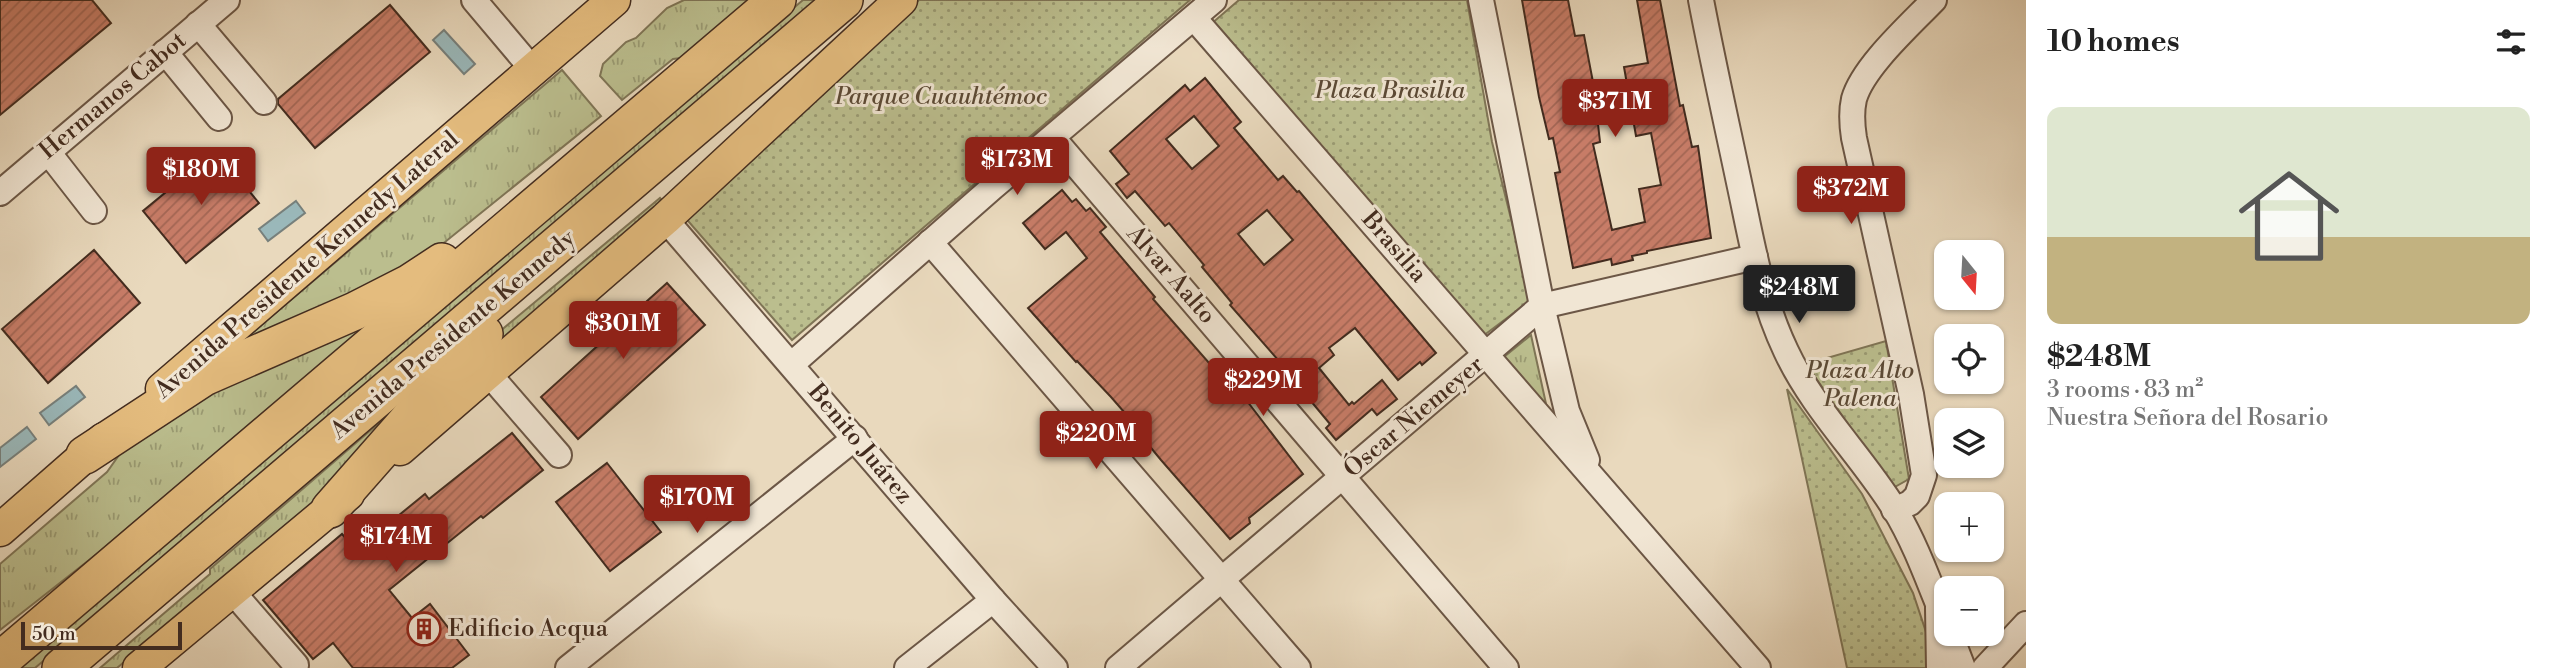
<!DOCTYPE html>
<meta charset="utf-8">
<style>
body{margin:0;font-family:"Libre Bodoni",serif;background:#f6f6f6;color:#222;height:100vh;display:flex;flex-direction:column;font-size:26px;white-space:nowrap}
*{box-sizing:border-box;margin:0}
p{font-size:23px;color:#767676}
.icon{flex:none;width:38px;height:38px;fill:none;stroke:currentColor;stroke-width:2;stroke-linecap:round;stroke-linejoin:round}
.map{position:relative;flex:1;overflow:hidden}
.panel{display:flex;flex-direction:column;background:#fff;width:525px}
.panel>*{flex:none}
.needle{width:46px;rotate:162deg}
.tools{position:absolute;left:1934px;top:240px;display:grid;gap:14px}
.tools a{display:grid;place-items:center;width:70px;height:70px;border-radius:14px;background:#fff;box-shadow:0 2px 5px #0004;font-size:35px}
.scale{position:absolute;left:21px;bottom:18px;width:161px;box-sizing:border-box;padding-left:7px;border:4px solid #432c1f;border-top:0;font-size:19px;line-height:24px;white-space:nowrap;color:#432c1f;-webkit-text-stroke:5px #f1e6d4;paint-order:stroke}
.price{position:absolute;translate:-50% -60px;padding:0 16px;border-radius:7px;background:#8f2418;color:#fff;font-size:23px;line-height:46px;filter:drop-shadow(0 2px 4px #0008)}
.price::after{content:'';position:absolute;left:50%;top:42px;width:21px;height:16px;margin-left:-10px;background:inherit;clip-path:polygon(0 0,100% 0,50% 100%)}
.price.active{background:#222;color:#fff}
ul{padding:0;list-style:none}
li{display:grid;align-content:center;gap:14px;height:371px;padding:0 21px}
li+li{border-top:2px solid #e0e0e0}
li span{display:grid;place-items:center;height:217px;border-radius:14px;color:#555}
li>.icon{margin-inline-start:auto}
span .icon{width:126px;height:126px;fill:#fffc;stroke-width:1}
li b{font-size:30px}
h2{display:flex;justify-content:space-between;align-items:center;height:84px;padding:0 21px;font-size:30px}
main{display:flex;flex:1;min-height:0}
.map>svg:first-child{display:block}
.grass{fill:url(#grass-tufts);stroke:#7f7556;stroke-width:2}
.park{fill:url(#park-dots);stroke:#7f7556;stroke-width:2}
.water{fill:#9ab8ba;stroke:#77807c;stroke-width:2}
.building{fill:url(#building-hatch);stroke:#432c1f;stroke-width:2;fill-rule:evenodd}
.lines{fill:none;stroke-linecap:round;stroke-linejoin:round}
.minor-casing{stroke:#6c5746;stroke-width:28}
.major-casing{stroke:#432c1f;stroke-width:35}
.highway-casing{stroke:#432c1f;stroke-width:40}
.minor{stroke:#f1e6d4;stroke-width:24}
.major{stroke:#e4bc7e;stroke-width:32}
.highway{stroke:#e4bc7e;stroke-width:37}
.labels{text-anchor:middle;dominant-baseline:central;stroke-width:6;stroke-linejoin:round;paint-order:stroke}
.park-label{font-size:24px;font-style:italic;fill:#5b4935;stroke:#f1e6d4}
.street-label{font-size:24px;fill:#432c1f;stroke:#f1e6d4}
.poi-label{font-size:24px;fill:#432c1f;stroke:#f1e6d4;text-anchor:start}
</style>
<main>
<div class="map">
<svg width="2026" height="668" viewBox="0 0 2026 668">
<defs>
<pattern id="grass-tufts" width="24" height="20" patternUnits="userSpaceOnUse" patternTransform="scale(1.75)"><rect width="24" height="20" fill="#bbbe8e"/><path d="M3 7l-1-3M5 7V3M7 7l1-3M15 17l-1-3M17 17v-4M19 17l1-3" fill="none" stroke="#9a9b73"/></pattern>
<pattern id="park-dots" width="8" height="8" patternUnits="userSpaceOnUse" patternTransform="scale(1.75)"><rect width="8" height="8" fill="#bbbe8e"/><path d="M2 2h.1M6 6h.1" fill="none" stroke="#9a9b73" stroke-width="1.8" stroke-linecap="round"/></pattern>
<pattern id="building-hatch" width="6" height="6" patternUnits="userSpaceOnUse" patternTransform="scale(1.75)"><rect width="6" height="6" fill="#c77c67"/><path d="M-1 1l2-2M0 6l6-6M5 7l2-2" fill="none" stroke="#a36654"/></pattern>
</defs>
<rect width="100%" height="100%" fill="#e9d9bd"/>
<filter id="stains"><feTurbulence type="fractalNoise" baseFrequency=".00286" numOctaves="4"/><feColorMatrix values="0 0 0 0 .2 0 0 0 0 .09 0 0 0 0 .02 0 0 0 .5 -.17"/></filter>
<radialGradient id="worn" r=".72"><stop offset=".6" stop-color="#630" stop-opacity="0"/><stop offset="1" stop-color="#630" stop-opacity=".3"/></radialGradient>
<!-- grass -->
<g class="grass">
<path d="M 684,0 L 750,0 L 681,58 L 673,59 L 622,100 L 600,76 L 603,64 L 626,42 L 636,38 L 667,8 Z"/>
<path d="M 803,0 L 820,0 L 35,668 L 19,668 Z"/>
<path d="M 562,70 L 601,116 L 445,242 L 403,269 L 239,344 Z"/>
<path d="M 660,198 L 666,205 L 440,391 L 499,332 Z"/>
<path d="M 393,303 L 98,553 L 0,630 L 0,564 L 107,472 L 124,448 L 193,396 Z"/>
<path d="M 1531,335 L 1548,413 L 1499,361 Z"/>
<path d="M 394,410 L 335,484 L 117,668 L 100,668 L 210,574 L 210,569 Z"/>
</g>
<!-- park -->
<g class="park">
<path d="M 919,0 L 1190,0 L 792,340 L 682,214 Z"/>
<path d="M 1239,0 L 1467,0 L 1492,142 L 1531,300 L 1483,336 L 1211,24 Z"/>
<path d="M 1886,341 L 1909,479 L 1893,488 L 1806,364 Z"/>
<path d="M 1787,389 L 1862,494 L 1913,593 L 1938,668 L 1847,668 Z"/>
</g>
<!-- water -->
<g class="water">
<path d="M 444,30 L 475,64 L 464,74 L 433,40 Z"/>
<path d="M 296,201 L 305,213 L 268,241 L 259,229 Z"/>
<path d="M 76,386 L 85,397 L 49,425 L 40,413 Z"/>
<path d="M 27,427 L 36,439 L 0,467 L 0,448 Z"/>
</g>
<!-- building -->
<g class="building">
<path d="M 0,0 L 92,0 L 111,23 L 0,115 Z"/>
<path d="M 1522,0 L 1568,0 L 1575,36 L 1584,35 L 1601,124 L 1598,124 L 1600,142 L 1593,144 L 1612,230 L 1645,222 L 1639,189 L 1661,185 L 1651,133 L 1636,136 L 1624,67 L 1648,63 L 1637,0 L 1660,0 L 1680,106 L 1683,105 L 1692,147 L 1698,146 L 1711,238 L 1647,251 L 1647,253 L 1632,256 L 1633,260 L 1612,265 L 1611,259 L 1573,268 L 1555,173 L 1560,172 L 1553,138 L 1549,139 L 1539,97 Z"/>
<path d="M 390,5 L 430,52 L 315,148 L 278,104 L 278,99 Z"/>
<path d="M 1205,78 L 1241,122 L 1234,128 L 1278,180 L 1283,176 L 1297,192 L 1299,191 L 1436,353 L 1422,365 L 1420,362 L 1398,380 L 1355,328 L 1329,348 L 1334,355 L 1319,368 L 1349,405 L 1352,402 L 1354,404 L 1382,380 L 1397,399 L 1377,415 L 1372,409 L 1336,440 L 1326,428 L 1330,424 L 1305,394 L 1307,393 L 1230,305 L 1232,303 L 1202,267 L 1204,265 L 1169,223 L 1165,226 L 1135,191 L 1127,198 L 1116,184 L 1129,174 L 1110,151 L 1185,85 L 1190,91 ZM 1194,116 L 1219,146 L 1192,169 L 1166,139 ZM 1267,210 L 1293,240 L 1264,265 L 1238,234 Z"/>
<path d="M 216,151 L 259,203 L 186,263 L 143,211 Z"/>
<path d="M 1062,190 L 1072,202 L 1076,199 L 1086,211 L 1090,208 L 1106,227 L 1100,232 L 1155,297 L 1153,299 L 1244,403 L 1247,401 L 1303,474 L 1249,518 L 1250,523 L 1230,539 L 1161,460 L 1142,437 L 1144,435 L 1111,397 L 1077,361 L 1076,362 L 1028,308 L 1087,258 L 1066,232 L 1045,249 L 1023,223 Z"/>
<path d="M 94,250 L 140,303 L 48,383 L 2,329 Z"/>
<path d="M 667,283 L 705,325 L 578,439 L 541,397 Z"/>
<path d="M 512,433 L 543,470 L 483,518 L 481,516 L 389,590 L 412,618 L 430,604 L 469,655 L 452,668 L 353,668 L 333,643 L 313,659 L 263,600 L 342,534 L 356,550 L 425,494 L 429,499 Z"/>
<path d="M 607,463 L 661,532 L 610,571 L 556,502 Z"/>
</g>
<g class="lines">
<defs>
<g id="minor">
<path d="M 474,0 L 533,70"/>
<path d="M 1481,0 L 1542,306 L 1567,411 L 1587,460"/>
<path d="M 1701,0 C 1713,63 1727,125 1740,187 C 1752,243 1761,299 1786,351 C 1813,409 1860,454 1894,508 C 1916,544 1930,585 1946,624"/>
<path d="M 1194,18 L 1758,668"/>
<path d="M 198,24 L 264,102"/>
<path d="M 165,52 L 219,118"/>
<path d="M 1053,138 L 1506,668"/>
<path d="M 48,152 L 94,211"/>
<path d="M 0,193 L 227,0"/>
<path d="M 665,219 L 993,600 L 1055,668"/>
<path d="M 930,242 L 1298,668"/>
<path d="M 792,364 L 992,188 L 1214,0"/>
<path d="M 488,373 L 559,455"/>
<path d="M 1894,510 L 1910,503 L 1917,496 L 1924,475 L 1911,394 L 1854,138 C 1852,125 1851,112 1854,99 C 1863,67 1910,25 1934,0"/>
<path d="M 231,590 L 296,665"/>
<path d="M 1938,608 L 1939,668"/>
<path d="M 1950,634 L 1963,668"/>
<path d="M 568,668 L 855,438"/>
<path d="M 907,668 L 993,600"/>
<path d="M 1118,668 L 1542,306 L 1755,257"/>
<path d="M 1985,668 L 2026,624"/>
</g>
<g id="major">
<path d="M 162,389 L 614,0"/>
<path d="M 400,449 L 665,219 L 901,0"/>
<path d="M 0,530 L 104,439"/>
<path d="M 139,668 L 348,494"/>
</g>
<g id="highway">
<path d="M 85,455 L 204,377 L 355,311 L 410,283 L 442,262"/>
<path d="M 330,509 L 484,334"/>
<path d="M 0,661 L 777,0"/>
<path d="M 61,668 L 844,0"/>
</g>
</defs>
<!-- minor casing -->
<use href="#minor" class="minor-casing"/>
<!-- major casing -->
<use href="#major" class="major-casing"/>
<!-- highway casing -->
<use href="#highway" class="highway-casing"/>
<!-- minor -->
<use href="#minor" class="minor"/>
<!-- major -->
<use href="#major" class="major"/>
<!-- highway -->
<use href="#highway" class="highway"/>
</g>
<!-- icons -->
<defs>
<symbol id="building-ring" viewBox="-11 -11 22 22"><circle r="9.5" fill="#f1e6d4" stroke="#8f2418" stroke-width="1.5"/><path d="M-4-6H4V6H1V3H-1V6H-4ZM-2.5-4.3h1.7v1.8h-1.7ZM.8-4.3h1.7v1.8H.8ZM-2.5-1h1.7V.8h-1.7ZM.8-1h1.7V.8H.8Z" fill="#8f2418"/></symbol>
</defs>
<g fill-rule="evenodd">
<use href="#building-ring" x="405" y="610" width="38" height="38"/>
</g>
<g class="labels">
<!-- park labels -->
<g class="park-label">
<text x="1390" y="91">Plaza Brasilia</text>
<text x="941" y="97">Parque Cuauhtémoc</text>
<text x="1860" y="371">Plaza Alto<tspan x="1860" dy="28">Palena</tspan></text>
</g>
<!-- street labels -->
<g class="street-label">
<text transform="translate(113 96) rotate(-40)">Hermanos Cabot</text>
<text transform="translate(1394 247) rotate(49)">Brasilia</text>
<text transform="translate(307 265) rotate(-41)">Avenida Presidente Kennedy Lateral</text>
<text transform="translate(1171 275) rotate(49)">Alvar Aalto</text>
<text transform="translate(453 335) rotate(-40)">Avenida Presidente Kennedy</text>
<text transform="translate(1414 417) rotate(-40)">Óscar Niemeyer</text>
<text transform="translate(860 444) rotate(50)">Benito Juárez</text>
</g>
<!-- poi labels -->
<g class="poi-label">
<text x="448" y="629">Edificio Acqua</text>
</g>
</g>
<rect width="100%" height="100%" filter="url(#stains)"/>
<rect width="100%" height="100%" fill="url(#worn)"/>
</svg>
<div class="tools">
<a><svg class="needle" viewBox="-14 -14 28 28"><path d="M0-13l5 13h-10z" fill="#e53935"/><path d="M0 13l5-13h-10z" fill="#767676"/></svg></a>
<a><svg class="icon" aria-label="locate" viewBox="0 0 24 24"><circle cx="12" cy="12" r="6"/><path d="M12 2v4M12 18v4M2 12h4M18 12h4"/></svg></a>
<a><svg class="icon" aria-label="layers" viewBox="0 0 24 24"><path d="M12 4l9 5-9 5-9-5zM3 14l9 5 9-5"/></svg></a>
<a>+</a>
<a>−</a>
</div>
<div class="scale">50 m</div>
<b class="price" style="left:1615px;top:139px">$371M</b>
<b class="price" style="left:1017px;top:197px">$173M</b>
<b class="price" style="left:201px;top:207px">$180M</b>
<b class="price" style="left:1851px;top:226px">$372M</b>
<b class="price active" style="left:1799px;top:325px">$248M</b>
<b class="price" style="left:623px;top:361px">$301M</b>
<b class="price" style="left:1263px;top:418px">$229M</b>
<b class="price" style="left:1096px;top:471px">$220M</b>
<b class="price" style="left:697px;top:535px">$170M</b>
<b class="price" style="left:396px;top:574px">$174M</b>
</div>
<section class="panel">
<h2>10 homes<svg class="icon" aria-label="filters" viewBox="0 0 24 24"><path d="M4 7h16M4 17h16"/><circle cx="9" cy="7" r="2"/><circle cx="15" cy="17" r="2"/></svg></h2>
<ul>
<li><span style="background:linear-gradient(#dfe7d0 60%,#c2b280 0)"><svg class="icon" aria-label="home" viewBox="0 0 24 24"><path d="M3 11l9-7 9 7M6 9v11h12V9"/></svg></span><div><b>$248M</b><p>3 rooms · 83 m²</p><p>Nuestra Señora del Rosario</p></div></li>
</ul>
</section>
</main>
